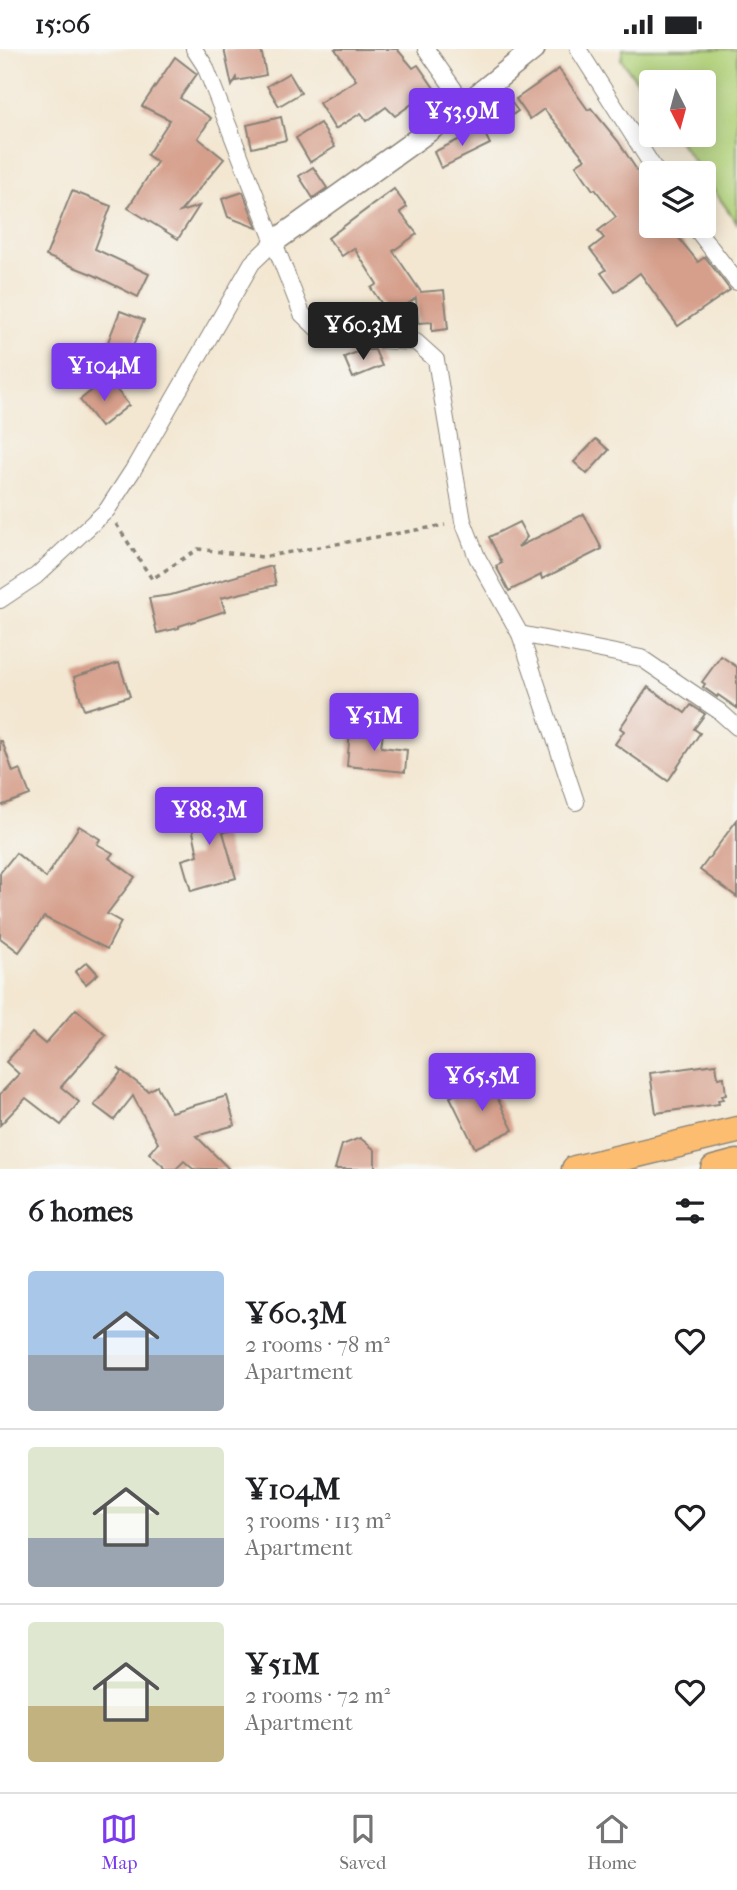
<!DOCTYPE html>
<meta charset="utf-8">
<style>
body{margin:0;font-family:"IM FELL French Canon",serif;background:#f2f2f2;color:#202124;height:100vh;display:flex;flex-direction:column;font-size:26px;white-space:nowrap}
*{box-sizing:border-box;margin:0}
p{font-size:23px;color:#757577}
.icon{flex:none;width:38px;height:38px;fill:none;stroke:currentColor;stroke-width:2;stroke-linecap:round;stroke-linejoin:round}
.map{position:relative;height:1120px;overflow:hidden}
.details{display:flex;flex-direction:column;background:#fff;flex:1}
.details>*{flex:none}
.needle{width:46px;rotate:174deg}
.tools{position:absolute;left:639px;top:21px;display:grid;gap:14px}
.tools a{display:grid;place-items:center;width:77px;height:77px;border-radius:7px;background:#fff;box-shadow:0 4px 18px #0003;font-size:35px}
.price{position:absolute;translate:-50% -60px;padding:0 16px;border-radius:7px;background:#7c3aed;color:#fff;font-size:23px;line-height:46px;filter:drop-shadow(0 2px 4px #0008)}
.price::after{content:'';position:absolute;left:50%;top:42px;width:21px;height:16px;margin-left:-10px;background:inherit;clip-path:polygon(0 0,100% 0,50% 100%)}
.price.on{background:#222;color:#fff}
ul{padding:0;list-style:none}
li{display:flex;align-items:center;gap:21px;height:175px;padding:0 28px}
li+li{border-top:2px solid #e0e0e0}
li span{display:grid;place-items:center;flex:none;width:196px;height:140px;border-radius:7px;color:#555}
li>.icon{margin-inline-start:auto}
span .icon{width:84px;height:84px;fill:#fffc;stroke-width:1}
li b{font-size:30px}
h2{display:flex;justify-content:space-between;align-items:center;height:84px;padding:0 28px;font-size:30px}
.status{display:flex;justify-content:space-between;align-items:center;height:49px;padding:0 35px;background:#fff;direction:ltr}
.status svg{height:19px;fill:currentColor}
.tabs{display:flex;justify-content:space-around;align-items:center;height:98px;border-top:2px solid #e0e0e0;background:#fff;font-size:19px;color:#757577}
.tabs a{display:grid;justify-items:center;gap:4px}
.tabs .on{color:#7c3aed}
.map>svg:first-child{display:block}
.green{fill:#b1d179;stroke:#66764a;stroke-width:2}
.building{fill:#d69f8b}
.lines{fill:none;stroke-linecap:round;stroke-linejoin:round}
.minor-casing{stroke:#888277;stroke-width:18}
.tertiary-casing{stroke:#888277;stroke-width:24}
.primary-casing{stroke:#888277;stroke-width:29}
.path{stroke:#888277;stroke-width:3.5;stroke-dasharray:5 5;stroke-linecap:butt}
.minor{stroke:#fff;stroke-width:16}
.tertiary{stroke:#fff;stroke-width:21}
.primary{stroke:#fcbd6f;stroke-width:26}
</style>
<div class="status"><b>15:06</b><svg viewBox="0 0 49 12"><path d="M0 12V9h3v3zM5 12V6h3v6zM10 12V3h3v9zM15 12V0h3v12zM26 1h20v11H26zM47 4h2v5h-2z"/></svg></div>
<div class="map">
<svg width="737" height="1120" viewBox="0 0 737 1120">
<rect width="100%" height="100%" fill="#f6f6f2"/>
<filter id="ink" filterUnits="userSpaceOnUse"><feTurbulence type="fractalNoise" baseFrequency=".0143" numOctaves="2"/><feDisplacementMap in="SourceGraphic" scale="14" xChannelSelector="R" yChannelSelector="G"/><feConvolveMatrix kernelMatrix="1 2 1 2 8 2 1 2 1" color-interpolation-filters="sRGB"/></filter>
<filter id="wash" filterUnits="userSpaceOnUse"><feTurbulence type="fractalNoise" baseFrequency=".00686" numOctaves="4" result="noise"/><feDisplacementMap in="SourceGraphic" scale="28" xChannelSelector="R" yChannelSelector="G"/><feGaussianBlur stdDeviation="1.57" result="paint"/><feColorMatrix in="noise" values="0 0 0 0 0 0 0 0 0 0 0 0 0 0 0 0 0 1.4 0 .05"/><feComposite in="paint" operator="in"/></filter>
<g filter="url(#wash)">
<rect width="100%" height="100%" fill="#f3e7d2"/>
<!-- green -->
<path class="green" d="M 623,0 L 737,0 L 737,174 L 675,86 L 704,86 L 704,33 L 651,33 L 651,52 L 621,10 Z"/>
<g id="blocks">
<!-- building -->
<g class="building">
<path d="M 224,0 L 261,0 L 266,26 L 236,32 L 236,30 L 232,37 Z"/>
<path d="M 335,0 L 397,0 L 413,19 L 418,16 L 434,39 L 395,67 L 386,58 L 367,72 L 361,64 L 335,80 L 319,54 L 356,31 Z"/>
<path d="M 175,8 L 197,25 L 180,49 L 211,69 L 198,89 L 224,110 L 180,163 L 199,157 L 178,190 L 128,159 L 157,113 L 147,106 L 170,71 L 142,57 Z"/>
<path d="M 559,20 L 588,61 L 591,59 L 618,92 L 642,129 L 644,127 L 651,136 L 651,177 L 669,177 L 698,213 L 705,208 L 730,241 L 678,277 L 640,224 L 615,243 L 601,224 L 606,221 L 590,200 L 604,189 L 598,182 L 616,168 L 595,140 L 593,141 L 576,116 L 585,110 L 544,60 L 530,70 L 516,50 Z"/>
<path d="M 289,24 L 301,44 L 279,57 L 267,37 Z"/>
<path d="M 505,45 L 518,62 L 495,78 L 483,60 Z"/>
<path d="M 281,68 L 286,91 L 252,99 L 247,76 Z"/>
<path d="M 320,74 L 335,98 L 310,113 L 296,89 Z"/>
<path d="M 482,79 L 490,95 L 441,119 L 434,103 Z"/>
<path d="M 313,118 L 327,139 L 313,149 L 299,127 Z"/>
<path d="M 394,140 L 407,158 L 400,163 L 417,185 L 393,202 L 421,243 L 444,241 L 448,280 L 432,282 L 432,273 L 418,274 L 416,249 L 390,267 L 371,239 L 377,235 L 354,199 L 342,207 L 328,189 Z"/>
<path d="M 72,142 L 111,157 L 95,200 L 149,225 L 138,248 L 94,226 L 46,207 Z"/>
<path d="M 243,143 L 257,179 L 228,168 L 222,150 Z"/>
<path d="M 120,262 L 144,271 L 131,302 L 108,293 Z"/>
<path d="M 363,301 L 375,301 L 382,317 L 353,329 L 344,308 Z"/>
<path d="M 107,329 L 129,356 L 101,378 L 80,351 Z"/>
<path d="M 596,390 L 609,401 L 587,425 L 574,413 Z"/>
<path d="M 584,465 L 602,500 L 542,530 L 541,526 L 509,542 L 496,517 L 502,514 L 489,488 L 519,473 L 527,488 L 518,498 Z"/>
<path d="M 272,517 L 276,536 L 221,549 L 225,562 L 179,577 L 179,579 L 157,584 L 149,549 L 171,546 Z"/>
<path d="M 721,607 L 737,618 L 737,659 L 718,646 L 717,648 L 703,638 L 705,635 L 702,633 Z"/>
<path d="M 119,614 L 130,647 L 84,661 L 74,628 Z"/>
<path d="M 648,638 L 685,664 L 691,656 L 705,665 L 694,680 L 700,684 L 668,732 L 615,695 L 624,682 L 620,679 Z"/>
<path d="M 350,681 L 383,684 L 381,698 L 407,701 L 405,723 L 347,717 Z"/>
<path d="M 0,692 L 2,692 L 13,723 L 20,720 L 30,746 L 0,757 Z"/>
<path d="M 222,751 L 229,782 L 223,783 L 236,829 L 191,842 L 182,811 L 198,806 L 188,759 Z"/>
<path d="M 737,771 L 737,848 L 700,821 Z"/>
<path d="M 79,777 L 100,790 L 97,795 L 113,804 L 109,809 L 135,828 L 107,865 L 121,873 L 107,900 L 44,868 L 19,903 L 0,889 L 0,824 L 16,804 L 46,829 Z"/>
<path d="M 87,913 L 98,925 L 86,935 L 75,923 Z"/>
<path d="M 76,960 L 106,986 L 61,1038 L 79,1053 L 61,1076 L 26,1049 L 0,1076 L 0,1045 L 19,1025 L 6,1013 L 32,984 L 45,995 Z"/>
<path d="M 716,1015 L 718,1029 L 724,1028 L 726,1046 L 722,1047 L 723,1050 L 718,1051 L 719,1055 L 656,1064 L 650,1024 Z"/>
<path d="M 118,1019 L 148,1042 L 157,1037 L 171,1063 L 227,1047 L 235,1076 L 196,1087 L 229,1120 L 193,1120 L 184,1112 L 176,1120 L 166,1120 L 149,1104 L 158,1094 L 133,1047 L 114,1071 L 94,1056 L 121,1023 Z"/>
<path d="M 488,1030 L 513,1081 L 475,1099 L 450,1048 Z"/>
<path d="M 360,1089 L 375,1101 L 375,1120 L 335,1120 L 342,1096 Z"/>
</g>
</g>
</g>
<g filter="url(#ink)">
<use href="#blocks" fill-opacity="0" stroke="#888277" stroke-width="2"/>
<g class="lines">
<defs>
<g id="minor">
<path d="M 194,0 L 205,17 L 302,265 L 326,288 L 416,293 L 436,311 L 463,472 L 477,508 L 520,585 L 576,753"/>
<path d="M 426,0 L 465,56"/>
<path d="M 578,0 L 657,124"/>
<path d="M 694,177 L 737,233"/>
<path d="M 0,551 L 36,527 L 107,461 L 133,421 L 252,214 L 275,192"/>
<path d="M 520,585 L 641,609 L 719,662 L 737,678"/>
</g>
<path id="tertiary" d="M 275,192 L 465,56 L 534,0"/>
<g id="primary">
<path d="M 575,1120 L 737,1081"/>
<path d="M 714,1120 L 737,1114"/>
</g>
</defs>
<!-- minor casing -->
<use href="#minor" class="minor-casing"/>
<!-- tertiary casing -->
<use href="#tertiary" class="tertiary-casing"/>
<!-- primary casing -->
<use href="#primary" class="primary-casing"/>
<!-- path -->
<path class="path" d="M 116,475 L 152,530 L 198,500 L 262,508 L 445,476"/>
<!-- minor -->
<use href="#minor" class="minor"/>
<!-- tertiary -->
<use href="#tertiary" class="tertiary"/>
<!-- primary -->
<use href="#primary" class="primary"/>
</g>
</g>
</svg>
<div class="tools">
<a><svg class="needle" viewBox="-14 -14 28 28"><path d="M0-13l5 13h-10z" fill="#e53935"/><path d="M0 13l5-13h-10z" fill="#757577"/></svg></a>
<a><svg class="icon" aria-label="layers" viewBox="0 0 24 24"><path d="M12 4l9 5-9 5-9-5zM3 14l9 5 9-5"/></svg></a>
</div>
<b class="price" style="left:462px;top:99px">¥53.9M</b>
<b class="price on" style="left:363px;top:313px">¥60.3M</b>
<b class="price" style="left:104px;top:354px">¥104M</b>
<b class="price" style="left:374px;top:704px">¥51M</b>
<b class="price" style="left:209px;top:798px">¥88.3M</b>
<b class="price" style="left:482px;top:1064px">¥65.5M</b>
</div>
<section class="details">
<h2>6 homes<svg class="icon" aria-label="filters" viewBox="0 0 24 24"><path d="M4 7h16M4 17h16"/><circle cx="9" cy="7" r="2"/><circle cx="15" cy="17" r="2"/></svg></h2>
<ul>
<li><span style="background:linear-gradient(#a9c7e8 60%,#9aa5b1 0)"><svg class="icon" aria-label="home" viewBox="0 0 24 24"><path d="M3 11l9-7 9 7M6 9v11h12V9"/></svg></span><div><b>¥60.3M</b><p>2 rooms · 78 m²</p><p>Apartment</p></div><svg class="icon" aria-label="heart" viewBox="0 0 24 24"><path d="M12 20l-8-8c-3-5 5-10 8-4 3-6 11-1 8 4z"/></svg></li>
<li><span style="background:linear-gradient(#dfe7d0 65%,#9aa5b1 0)"><svg class="icon" aria-label="home" viewBox="0 0 24 24"><path d="M3 11l9-7 9 7M6 9v11h12V9"/></svg></span><div><b>¥104M</b><p>3 rooms · 113 m²</p><p>Apartment</p></div><svg class="icon" aria-label="heart" viewBox="0 0 24 24"><path d="M12 20l-8-8c-3-5 5-10 8-4 3-6 11-1 8 4z"/></svg></li>
<li><span style="background:linear-gradient(#dfe7d0 60%,#c2b280 0)"><svg class="icon" aria-label="home" viewBox="0 0 24 24"><path d="M3 11l9-7 9 7M6 9v11h12V9"/></svg></span><div><b>¥51M</b><p>2 rooms · 72 m²</p><p>Apartment</p></div><svg class="icon" aria-label="heart" viewBox="0 0 24 24"><path d="M12 20l-8-8c-3-5 5-10 8-4 3-6 11-1 8 4z"/></svg></li>
</ul>
</section>
<nav class="tabs">
<a class="on"><svg class="icon" aria-label="map" viewBox="0 0 24 24"><path d="M3 6l6-2 6 2 6-2v14l-6 2-6-2-6 2zM9 4v14M15 6v14"/></svg>Map</a>
<a><svg class="icon" aria-label="saved" viewBox="0 0 24 24"><path d="M7 4h10v16l-5-4-5 4z"/></svg>Saved</a>
<a><svg class="icon" aria-label="home" viewBox="0 0 24 24"><path d="M3 11l9-7 9 7M6 9v11h12V9"/></svg>Home</a>
</nav>
